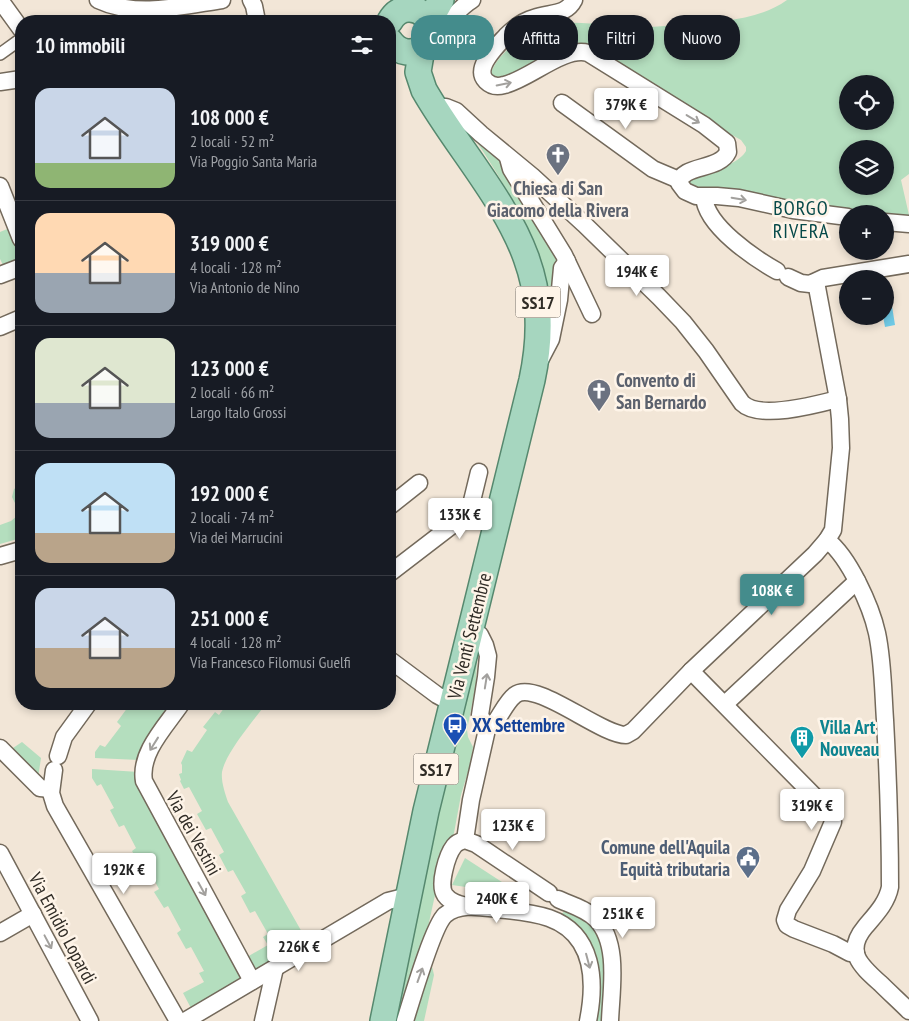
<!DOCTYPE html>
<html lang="it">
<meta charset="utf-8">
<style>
body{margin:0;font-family:"PT Sans Narrow",sans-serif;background:#20242c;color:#f1f3f6;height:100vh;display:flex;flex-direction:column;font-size:19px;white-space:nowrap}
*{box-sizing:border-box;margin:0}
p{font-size:16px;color:#9ea1a6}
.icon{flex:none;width:28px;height:28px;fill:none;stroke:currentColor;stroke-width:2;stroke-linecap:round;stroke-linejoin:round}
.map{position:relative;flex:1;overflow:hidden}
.side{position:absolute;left:15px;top:15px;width:381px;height:695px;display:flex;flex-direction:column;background:#171b24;border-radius:20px;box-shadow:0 2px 8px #0003}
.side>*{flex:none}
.top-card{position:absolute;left:411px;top:15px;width:422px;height:45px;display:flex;gap:10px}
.buttons{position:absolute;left:839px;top:75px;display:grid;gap:10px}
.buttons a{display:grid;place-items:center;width:55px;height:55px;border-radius:50%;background:#171b24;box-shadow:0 2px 8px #0003;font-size:25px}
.price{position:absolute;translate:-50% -42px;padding:0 11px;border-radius:5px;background:#fff;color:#222;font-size:16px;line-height:32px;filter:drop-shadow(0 1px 2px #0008)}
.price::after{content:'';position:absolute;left:50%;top:30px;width:15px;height:11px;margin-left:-8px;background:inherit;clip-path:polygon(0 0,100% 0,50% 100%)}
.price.current{background:#448c8c;color:#fff}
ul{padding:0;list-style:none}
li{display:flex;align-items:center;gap:15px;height:125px;padding:0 20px}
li+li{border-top:1px solid #363941}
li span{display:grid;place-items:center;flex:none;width:140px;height:100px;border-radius:15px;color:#555}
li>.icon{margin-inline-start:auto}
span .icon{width:60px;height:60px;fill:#fffc;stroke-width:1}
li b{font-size:21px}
h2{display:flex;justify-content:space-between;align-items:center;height:60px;padding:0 20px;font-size:21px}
.tag{padding:0 18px;border-radius:20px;background:#171b24;box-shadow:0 2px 8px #0003;font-size:18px;line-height:45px}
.tag.current{background:#448c8c;color:#fff}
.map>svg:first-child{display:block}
.green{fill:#b4debe;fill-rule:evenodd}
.water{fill:#6fc9e5}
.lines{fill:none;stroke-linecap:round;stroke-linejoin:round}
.pedestrian-casing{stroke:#73695b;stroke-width:14}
.minor-casing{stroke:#73695b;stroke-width:19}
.primary-casing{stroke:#56886e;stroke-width:28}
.pedestrian{stroke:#fff;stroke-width:11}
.minor{stroke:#fff;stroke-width:16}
.primary{stroke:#a6d6bf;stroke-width:25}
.oneway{stroke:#a2a09d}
.labels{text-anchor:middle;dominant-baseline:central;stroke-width:5;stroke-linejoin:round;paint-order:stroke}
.shield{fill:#fef4e8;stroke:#6e6860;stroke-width:1}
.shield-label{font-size:18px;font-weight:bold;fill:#302c26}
.worship-label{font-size:19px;font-weight:bold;fill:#5b616d;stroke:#fef4e8}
.street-label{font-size:19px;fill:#302c26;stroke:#fef4e8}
.transit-label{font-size:19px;font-weight:bold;fill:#164399;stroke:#fef4e8;text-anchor:start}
.culture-label{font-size:19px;font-weight:bold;fill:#0d838f;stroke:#fef4e8;text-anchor:start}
.service-label{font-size:19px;font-weight:bold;fill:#4e5e75;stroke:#fef4e8;text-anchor:end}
.neighbourhood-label{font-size:20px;letter-spacing:1px;fill:#064949;stroke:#fef4e8}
</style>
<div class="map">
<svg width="909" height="1021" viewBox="0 0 909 1021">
<rect width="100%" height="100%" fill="#f2e6d7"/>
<!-- green -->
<g class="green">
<path d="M 787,0 L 909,0 L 909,174 L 901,180 L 909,215 L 885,215 L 841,210 L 700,189 L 690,184 L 689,181 C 695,176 701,177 708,174 C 719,169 740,162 746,151 L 746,147 L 741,140 L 696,115 L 614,62 L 601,51 L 589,45 L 581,44 L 566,46 L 547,54 L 507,76 L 497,80 L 491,74 C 492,66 501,56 507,50 C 546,7 595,28 644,27 C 657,27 672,25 685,24 C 720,21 758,21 787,0 ZM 848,84 L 885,84 L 885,121 L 848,121 ZM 848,149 L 885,149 L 885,186 L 848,186 Z"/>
<path d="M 456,111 L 498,149 L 535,217 L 559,266 L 548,314 C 546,296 545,275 539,257 C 521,207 486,155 456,111 Z"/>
<path d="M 12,227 L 21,253 L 21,263 L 5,269 L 0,259 L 0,232 Z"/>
<path d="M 21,485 L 21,538 L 0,544 L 0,525 L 11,521 L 17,516 L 18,509 L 12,497 L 14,489 Z"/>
<path d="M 477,652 L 476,684 L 467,730 L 468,737 L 473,747 L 470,765 L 461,795 L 454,833 L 439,877 L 426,936 L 401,1021 L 392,1021 L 427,846 Z"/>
<path d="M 136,704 L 175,704 L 139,760 L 95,758 L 95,752 L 100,745 L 105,747 L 121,726 L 117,722 L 128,707 L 132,710 Z"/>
<path d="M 227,704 L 266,704 C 253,721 226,752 222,772 C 221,782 225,793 228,802 L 307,941 L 255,972 L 247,957 L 268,945 L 263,937 L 268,934 L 255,911 L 250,913 L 241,896 L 246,893 L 233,870 L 228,872 L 219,855 L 224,852 L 211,828 L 206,830 L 197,814 L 202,811 L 189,787 L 184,789 L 180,781 L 181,780 L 179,774 L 182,773 L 182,765 L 181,763 L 187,750 L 192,752 L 207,730 L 203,727 L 215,712 L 219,715 Z"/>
<path d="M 22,742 L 41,758 L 38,778 L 10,750 Z"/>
<path d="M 92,769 L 139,772 L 246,979 L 192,1010 L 183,993 L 204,982 L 199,973 L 204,971 L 191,947 L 186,949 L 177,933 L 181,930 L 168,906 L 164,908 L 154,892 L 159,889 L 146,865 L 141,867 L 132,851 L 136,848 L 124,825 L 119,827 L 110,810 L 114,808 L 101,784 L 97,786 L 92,778 Z"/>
<path d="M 465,858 L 522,895 L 452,885 Z"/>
<path d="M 565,910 C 572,913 581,915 587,920 C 615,940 605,991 603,1021 L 590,1021 L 595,977 L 562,917 L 562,914 Z"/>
<path d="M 431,962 L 434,975 L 424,1021 L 410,1021 Z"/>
</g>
<!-- water -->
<path class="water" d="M 892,306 L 895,325 L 885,327 L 883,316 L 885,316 L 885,307 Z"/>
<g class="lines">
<defs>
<path id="pedestrian" d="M 0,54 L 21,39"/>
<g id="minor">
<path d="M 0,0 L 21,29"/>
<path d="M 98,0 C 136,18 182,6 222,0"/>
<path d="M 251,0 L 254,6 L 257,21"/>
<path d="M 574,0 C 566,16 549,12 534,18 C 523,21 514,28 506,36 C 497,46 473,68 486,81 C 491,86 497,87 504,85 C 528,80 564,46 588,53 L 704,125 L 727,143 L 728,152 C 719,171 682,164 679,183 L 685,191 L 696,196 L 717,196 L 739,198 L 793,210 L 848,217"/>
<path d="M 431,34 C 448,27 456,9 472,0"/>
<path d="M 0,82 L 21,79"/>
<path d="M 562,103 L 653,169 L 679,180"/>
<path d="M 435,108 L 446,107 L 456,111 L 481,134 L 532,176 L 584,224 L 659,297 L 683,322 L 706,351 L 742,403 C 759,420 815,405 838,399"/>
<path d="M 508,158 L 511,169 L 564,255 L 592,314"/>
<path d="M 0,186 L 21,239"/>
<path d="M 704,197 C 706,226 754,258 777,271"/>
<path d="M 885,222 L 909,224"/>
<path d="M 0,275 L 21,267"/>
<path d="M 788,277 L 801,283 L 810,284 L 823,278 L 909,264"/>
<path d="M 0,327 L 21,318"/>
<path d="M 540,360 L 551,339 L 559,300 L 562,268 L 567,261"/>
<path d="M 390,506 L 419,483"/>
<path d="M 827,540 C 849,557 871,606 877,633 C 883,661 883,691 885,720 C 888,776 890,832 890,887 C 887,903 875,915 865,927 C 844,952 861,966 881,984 C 890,993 900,1002 909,1011"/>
<path d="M 0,556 L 21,550"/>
<path d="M 390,573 L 463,517 L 471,505 L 479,472"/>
<path d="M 470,630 L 480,635 L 485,645 L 488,656 L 486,677 L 480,715 L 484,723 L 490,725 L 494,724 C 501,715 506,702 515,695 C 536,679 600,735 626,735 L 633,731 L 691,671 L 815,554 L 827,540 L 833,530 L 841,448 L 840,419 L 838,399 L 816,282"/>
<path d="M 390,660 L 437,695 L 452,703"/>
<path d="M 691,671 L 831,813 L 833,822 L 812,871 L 788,910 L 785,920 L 787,925 L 794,929 L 833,944 L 850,953 L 856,953"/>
<path d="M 181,704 C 166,726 139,753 144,781 L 252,981"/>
<path d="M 725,704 L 857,581"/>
<path d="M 0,748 L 40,788 L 51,789"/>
<path d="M 58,756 L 64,737 L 88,704"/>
<path d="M 54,770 L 51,793 L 55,806 L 178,1021"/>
<path d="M 465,840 L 471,800 L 488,725"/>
<path d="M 0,853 L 90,1021"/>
<path d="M 558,899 C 571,905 586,909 596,919 C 620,943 611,991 610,1021"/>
<path d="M 466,906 C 458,904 450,902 445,895 C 438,885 447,855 454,846 C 457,842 461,841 465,840 L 476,844 L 549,893"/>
<path d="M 0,933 L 33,914"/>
<path d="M 185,1021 L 388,901 L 400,898 L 408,898"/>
<path d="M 263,1021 L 275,968"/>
<path d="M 405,1021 C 411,1002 433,926 445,915 C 459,903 480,907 497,909 C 514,911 532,912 549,918 C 594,934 596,981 588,1021"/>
</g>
<g id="primary">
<path d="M 390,21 C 394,14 400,9 409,9 C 415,9 422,12 426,17 C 444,40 409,68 390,41"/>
<path d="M 430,25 L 432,16 L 441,0"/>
<path d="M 383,1021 L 426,811 L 532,380 C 553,282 518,228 464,151 C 450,131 436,111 424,90 L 418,72 L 422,48"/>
</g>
</defs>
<!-- pedestrian casing -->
<use href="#pedestrian" class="pedestrian-casing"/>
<!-- minor casing -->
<use href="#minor" class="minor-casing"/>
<!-- primary casing -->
<use href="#primary" class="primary-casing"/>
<!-- pedestrian -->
<use href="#pedestrian" class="pedestrian"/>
<!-- minor -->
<use href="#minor" class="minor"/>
<!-- primary -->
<use href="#primary" class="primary"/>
</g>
<!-- one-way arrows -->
<defs><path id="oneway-shaft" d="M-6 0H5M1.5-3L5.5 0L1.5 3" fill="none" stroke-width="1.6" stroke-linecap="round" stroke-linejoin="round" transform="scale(1.25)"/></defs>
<g class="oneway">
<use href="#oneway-shaft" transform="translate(504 84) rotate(-12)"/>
<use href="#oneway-shaft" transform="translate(693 119) rotate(31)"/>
<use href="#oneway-shaft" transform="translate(739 199) rotate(10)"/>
<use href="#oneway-shaft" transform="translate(486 681) rotate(-81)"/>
<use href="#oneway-shaft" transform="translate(154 744) rotate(122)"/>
<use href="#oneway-shaft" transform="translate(202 889) rotate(61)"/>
<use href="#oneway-shaft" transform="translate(48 942) rotate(62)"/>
<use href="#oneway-shaft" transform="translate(588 961) rotate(75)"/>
<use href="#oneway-shaft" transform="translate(420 975) rotate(-70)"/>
</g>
<!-- icons -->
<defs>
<symbol id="church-pin" viewBox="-11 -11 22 30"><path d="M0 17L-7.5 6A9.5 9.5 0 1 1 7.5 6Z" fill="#6b7280" stroke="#fef4e8"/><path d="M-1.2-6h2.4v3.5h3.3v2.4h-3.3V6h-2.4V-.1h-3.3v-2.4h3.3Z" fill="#fff"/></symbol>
<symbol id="bus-pin" viewBox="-11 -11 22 30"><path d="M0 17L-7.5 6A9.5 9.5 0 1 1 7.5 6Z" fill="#1a4fb4" stroke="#fef4e8"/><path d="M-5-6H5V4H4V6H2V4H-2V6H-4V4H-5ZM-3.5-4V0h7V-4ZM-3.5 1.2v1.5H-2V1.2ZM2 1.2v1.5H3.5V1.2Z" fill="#fff"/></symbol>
<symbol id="building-pin" viewBox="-11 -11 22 30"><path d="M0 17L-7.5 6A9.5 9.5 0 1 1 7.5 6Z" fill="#0f9aa8" stroke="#fef4e8"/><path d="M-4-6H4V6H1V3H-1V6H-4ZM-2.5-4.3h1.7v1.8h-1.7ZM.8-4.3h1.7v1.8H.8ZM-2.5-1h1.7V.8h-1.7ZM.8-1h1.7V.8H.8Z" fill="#fff"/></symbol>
<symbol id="civic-pin" viewBox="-11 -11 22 30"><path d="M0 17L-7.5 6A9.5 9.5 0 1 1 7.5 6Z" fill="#5c6f8a" stroke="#fef4e8"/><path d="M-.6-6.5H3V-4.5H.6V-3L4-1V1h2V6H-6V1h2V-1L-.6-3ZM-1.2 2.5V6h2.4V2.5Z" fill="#fff"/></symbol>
</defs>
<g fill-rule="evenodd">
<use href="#church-pin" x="544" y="141" width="28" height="38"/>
<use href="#church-pin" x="585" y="377" width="28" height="38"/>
<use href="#bus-pin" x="441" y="711" width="28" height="38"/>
<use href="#building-pin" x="788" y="724" width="28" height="38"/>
<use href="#civic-pin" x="734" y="844" width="28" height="38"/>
</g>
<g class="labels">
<!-- shield labels -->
<g class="shield">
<rect x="515.5" y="286.5" width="45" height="31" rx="4"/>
<rect x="413.5" y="753.5" width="45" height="31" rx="4"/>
</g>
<g class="shield-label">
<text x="538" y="302">SS17</text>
<text x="436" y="769">SS17</text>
</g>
<!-- worship labels -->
<g class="worship-label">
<text x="558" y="188">Chiesa di San<tspan x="558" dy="22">Giacomo della Rivera</tspan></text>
<text x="616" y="380" text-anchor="start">Convento di<tspan x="616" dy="22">San Bernardo</tspan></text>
</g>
<!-- street labels -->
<g class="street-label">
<text transform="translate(469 636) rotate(-76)">Via Venti Settembre</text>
<text transform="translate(194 833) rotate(61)">Via dei Vestini</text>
<text transform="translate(63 928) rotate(62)">Via Emidio Lopardi</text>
</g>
<!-- transit labels -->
<g class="transit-label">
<text x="472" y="725">XX Settembre</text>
</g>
<!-- culture labels -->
<g class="culture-label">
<text x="820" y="727">Villa Art<tspan x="820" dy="22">Nouveau</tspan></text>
</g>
<!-- service labels -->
<g class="service-label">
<text x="730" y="847">Comune dell'Aquila<tspan x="730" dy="22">Equità tributaria</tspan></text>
</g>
<!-- neighbourhood labels -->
<g class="neighbourhood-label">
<text x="801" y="208">BORGO<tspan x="801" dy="23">RIVERA</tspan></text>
</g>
</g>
</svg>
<div class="buttons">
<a><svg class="icon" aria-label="locate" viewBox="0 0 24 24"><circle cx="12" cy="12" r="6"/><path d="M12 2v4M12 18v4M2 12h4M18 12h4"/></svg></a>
<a><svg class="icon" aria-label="layers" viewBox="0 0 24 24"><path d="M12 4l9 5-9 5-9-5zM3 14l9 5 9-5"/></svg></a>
<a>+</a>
<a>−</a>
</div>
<b class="price" style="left:626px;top:130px">379K €</b>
<b class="price" style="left:637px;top:297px">194K €</b>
<b class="price" style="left:460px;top:540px">133K €</b>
<b class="price current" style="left:772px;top:616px">108K €</b>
<b class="price" style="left:812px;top:831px">319K €</b>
<b class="price" style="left:513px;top:851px">123K €</b>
<b class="price" style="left:124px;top:895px">192K €</b>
<b class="price" style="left:497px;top:924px">240K €</b>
<b class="price" style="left:623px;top:939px">251K €</b>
<b class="price" style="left:299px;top:972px">226K €</b>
<div class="top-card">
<a class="tag current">Compra</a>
<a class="tag">Affitta</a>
<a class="tag">Filtri</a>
<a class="tag">Nuovo</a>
</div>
<section class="side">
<h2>10 immobili<svg class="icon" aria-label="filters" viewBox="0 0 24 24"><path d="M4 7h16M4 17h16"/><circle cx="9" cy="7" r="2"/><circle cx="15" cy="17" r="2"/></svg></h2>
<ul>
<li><span style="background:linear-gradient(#c9d6e8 75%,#8fb573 0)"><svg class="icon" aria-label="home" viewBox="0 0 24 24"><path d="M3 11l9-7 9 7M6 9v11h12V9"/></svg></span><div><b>108 000 €</b><p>2 locali · 52 m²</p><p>Via Poggio Santa Maria</p></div></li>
<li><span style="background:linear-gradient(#ffd9b3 60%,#9aa5b1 0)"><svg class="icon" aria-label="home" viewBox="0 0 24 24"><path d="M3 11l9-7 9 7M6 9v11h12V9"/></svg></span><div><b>319 000 €</b><p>4 locali · 128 m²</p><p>Via Antonio de Nino</p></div></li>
<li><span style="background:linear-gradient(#dfe7d0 65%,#9aa5b1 0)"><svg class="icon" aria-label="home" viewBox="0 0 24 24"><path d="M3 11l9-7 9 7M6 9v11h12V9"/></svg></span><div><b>123 000 €</b><p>2 locali · 66 m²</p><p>Largo Italo Grossi</p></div></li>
<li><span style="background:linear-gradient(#bfe0f5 70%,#b9a48a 0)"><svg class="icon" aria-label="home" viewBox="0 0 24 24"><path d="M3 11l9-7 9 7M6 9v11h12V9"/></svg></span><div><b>192 000 €</b><p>2 locali · 74 m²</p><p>Via dei Marrucini</p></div></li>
<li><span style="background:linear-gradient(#c9d6e8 60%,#b9a48a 0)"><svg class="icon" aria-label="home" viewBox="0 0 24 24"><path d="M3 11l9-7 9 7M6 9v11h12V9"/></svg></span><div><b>251 000 €</b><p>4 locali · 128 m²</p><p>Via Francesco Filomusi Guelfi</p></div></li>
</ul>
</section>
</div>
